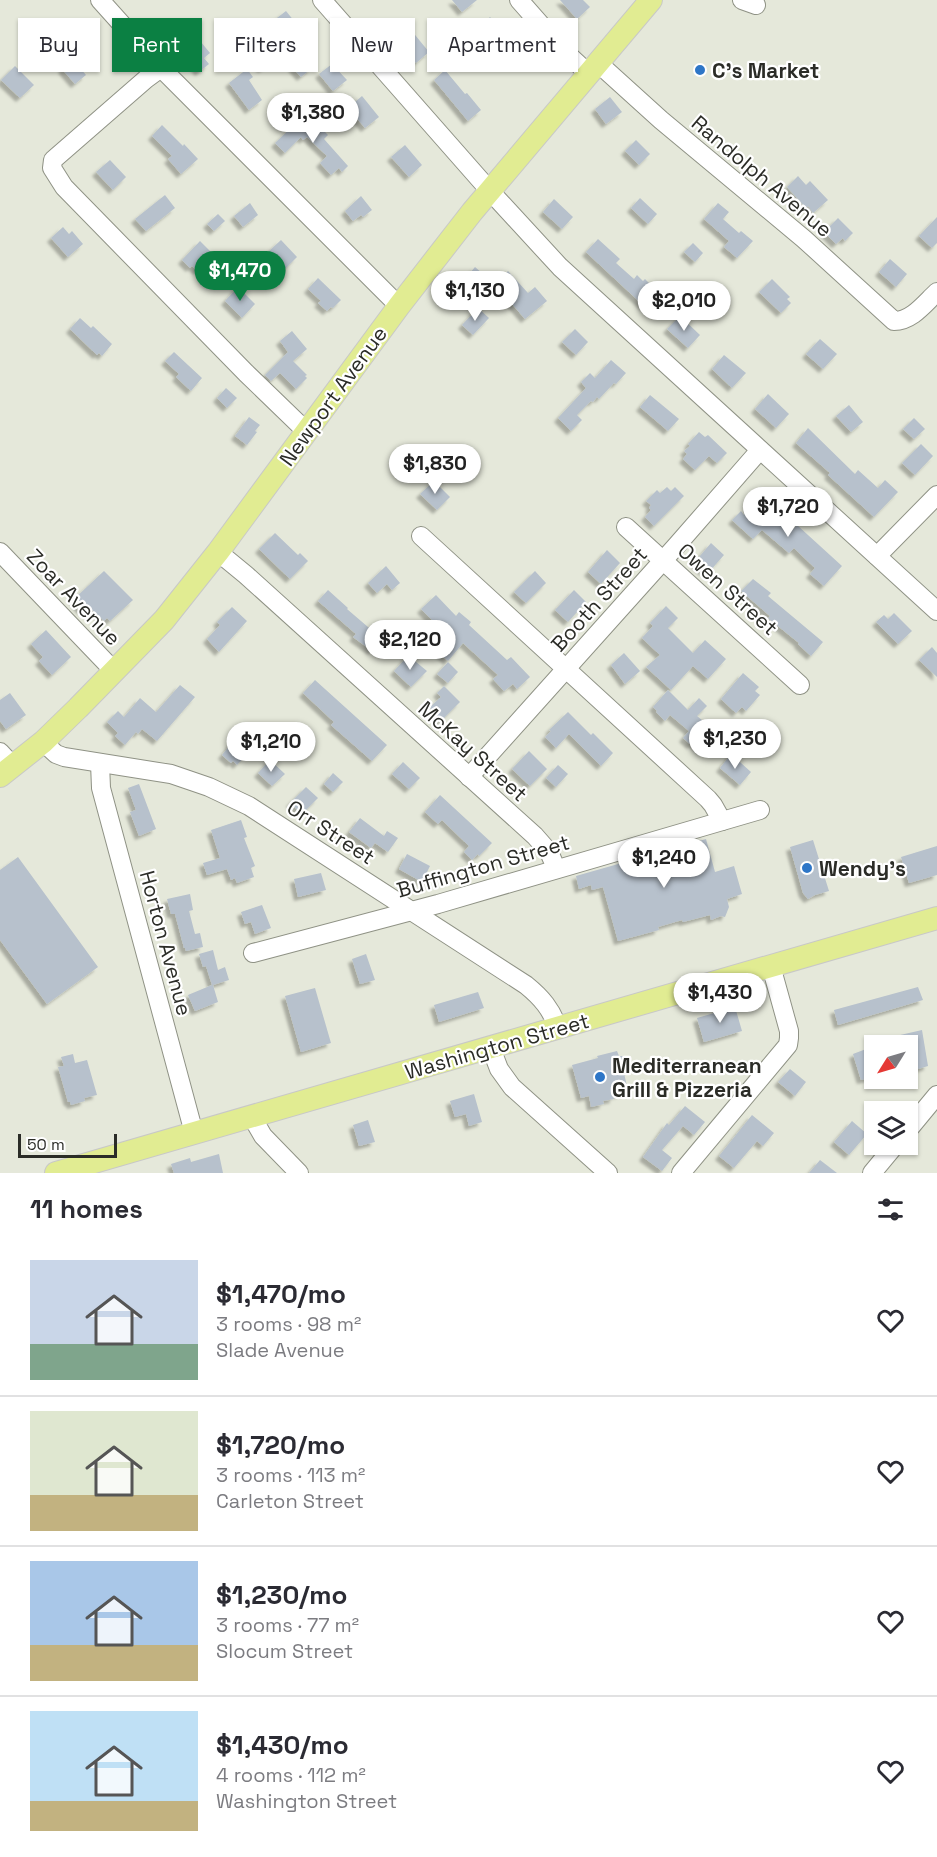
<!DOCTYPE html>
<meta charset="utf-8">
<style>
body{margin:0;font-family:"Space Grotesk",sans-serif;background:#f2f2f3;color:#2b2b33;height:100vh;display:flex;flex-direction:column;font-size:22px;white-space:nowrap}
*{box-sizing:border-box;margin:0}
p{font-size:20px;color:#7c7c81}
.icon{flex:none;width:33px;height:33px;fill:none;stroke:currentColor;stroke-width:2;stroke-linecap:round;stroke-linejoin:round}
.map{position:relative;height:1173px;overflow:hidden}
.side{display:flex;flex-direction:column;background:#fff;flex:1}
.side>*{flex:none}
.guide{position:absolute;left:18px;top:18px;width:600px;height:54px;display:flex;gap:12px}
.needle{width:39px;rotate:233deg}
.tools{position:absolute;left:864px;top:1035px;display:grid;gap:12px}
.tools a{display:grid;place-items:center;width:54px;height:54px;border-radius:0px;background:#fff;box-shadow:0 2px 4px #0004;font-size:30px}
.scale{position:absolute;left:18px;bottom:15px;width:99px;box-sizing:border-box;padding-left:6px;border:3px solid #2b2c27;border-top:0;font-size:16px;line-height:21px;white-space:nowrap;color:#2b2c27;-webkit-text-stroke:4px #fff;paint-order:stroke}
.price{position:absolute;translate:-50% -51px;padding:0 14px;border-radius:21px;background:#fff;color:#222;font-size:20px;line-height:39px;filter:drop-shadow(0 2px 3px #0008)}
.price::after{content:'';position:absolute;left:50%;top:36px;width:18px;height:14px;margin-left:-9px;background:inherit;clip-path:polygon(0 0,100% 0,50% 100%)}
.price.current{background:#0b8043;color:#fff}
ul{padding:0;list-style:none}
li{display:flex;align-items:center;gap:18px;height:150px;padding:0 30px}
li+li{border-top:2px solid #e1e1e2}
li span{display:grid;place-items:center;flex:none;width:168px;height:120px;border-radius:0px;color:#555}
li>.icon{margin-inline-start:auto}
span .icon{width:72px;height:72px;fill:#fffc;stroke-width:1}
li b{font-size:26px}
h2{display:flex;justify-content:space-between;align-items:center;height:72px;padding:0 30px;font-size:26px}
.pill{padding:0 21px;border-radius:0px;background:#fff;box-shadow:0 2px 4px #0004;font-size:21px;line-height:54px}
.pill.current{background:#0b8043;color:#fff}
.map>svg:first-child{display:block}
.building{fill:#b7c1cc;filter:url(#shadow)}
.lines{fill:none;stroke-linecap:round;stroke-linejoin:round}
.minor-casing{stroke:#8f9285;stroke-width:20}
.major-casing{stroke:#c8c8c7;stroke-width:24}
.minor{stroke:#fff;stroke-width:18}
.major{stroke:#e1ec92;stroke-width:22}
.poi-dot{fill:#2e76c7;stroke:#fff;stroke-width:2}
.labels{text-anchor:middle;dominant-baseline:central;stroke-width:4.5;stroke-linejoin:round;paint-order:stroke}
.poi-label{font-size:21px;font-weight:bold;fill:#2b2c27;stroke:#fff;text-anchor:start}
.street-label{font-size:21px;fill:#2b2c27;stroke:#fff}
</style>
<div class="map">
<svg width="937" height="1173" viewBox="0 0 937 1173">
<defs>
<filter id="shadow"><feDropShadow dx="-4" dy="4" stdDeviation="1.5" flood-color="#0004"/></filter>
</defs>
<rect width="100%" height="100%" fill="#e5e8da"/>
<!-- building -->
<g class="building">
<path d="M 452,0 L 477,0 L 462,12 Z"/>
<path d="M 560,0 L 583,0 L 590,7 L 577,19 Z"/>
<path d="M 286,11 L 299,27 L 285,37 L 273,21 Z"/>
<path d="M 490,17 L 510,39 L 496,52 L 477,29 Z"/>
<path d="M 48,29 L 71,56 L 76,52 L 86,63 L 80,68 L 86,75 L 75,84 L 62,69 L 64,68 L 38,38 Z"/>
<path d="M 411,30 L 429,52 L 416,63 L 398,41 Z"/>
<path d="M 249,31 L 272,62 L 262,69 L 239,39 Z"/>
<path d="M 201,42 L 210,53 L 204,58 L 209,64 L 199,72 L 190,61 L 196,56 L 191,50 Z"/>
<path d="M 304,58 L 312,68 L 301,77 L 292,67 Z"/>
<path d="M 332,64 L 347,80 L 333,91 L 319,74 Z"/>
<path d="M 15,66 L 34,85 L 20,98 L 1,80 Z"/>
<path d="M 247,69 L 253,77 L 249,80 L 262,100 L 249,110 L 229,83 Z"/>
<path d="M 445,70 L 465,94 L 467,93 L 481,110 L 468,121 L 434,80 Z"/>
<path d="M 362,96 L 379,117 L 365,128 L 348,108 Z"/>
<path d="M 610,97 L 622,112 L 606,124 L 595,109 Z"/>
<path d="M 312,119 L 328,135 L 324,139 L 348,166 L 342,172 L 339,168 L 331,175 L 320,163 L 327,156 L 307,137 L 303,140 L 301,137 L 285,153 L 275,143 L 294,125 L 297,128 L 306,120 L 308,123 Z"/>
<path d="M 162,125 L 183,146 L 184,144 L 198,159 L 181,174 L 168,159 L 172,156 L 152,136 Z"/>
<path d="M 636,140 L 650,154 L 639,165 L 625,151 Z"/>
<path d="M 405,145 L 422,165 L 409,177 L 391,157 Z"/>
<path d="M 110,160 L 126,177 L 113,190 L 96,172 Z"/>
<path d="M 798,176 L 806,185 L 810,181 L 828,200 L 813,213 L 808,206 L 806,208 L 787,187 Z"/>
<path d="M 165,195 L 175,208 L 146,231 L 135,219 Z"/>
<path d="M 361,196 L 372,210 L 363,217 L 361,215 L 353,221 L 345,211 Z"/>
<path d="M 640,198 L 657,214 L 648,224 L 631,208 Z"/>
<path d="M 554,199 L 573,217 L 562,229 L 543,212 Z"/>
<path d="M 250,203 L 258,215 L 243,227 L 234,216 Z"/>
<path d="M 718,203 L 729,212 L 723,219 L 739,233 L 741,231 L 753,241 L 737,258 L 724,247 L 729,241 L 704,219 Z"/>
<path d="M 218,214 L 225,221 L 214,231 L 207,224 Z"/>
<path d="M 937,217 L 937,243 L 932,248 L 919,236 Z"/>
<path d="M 838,218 L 853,233 L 845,241 L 843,238 L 836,244 L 824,232 Z"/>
<path d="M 63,227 L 69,234 L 72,231 L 83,244 L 68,257 L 51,238 Z"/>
<path d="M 598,239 L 620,259 L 616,263 L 634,279 L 637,275 L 643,281 L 645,279 L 658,292 L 645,307 L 586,252 Z"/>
<path d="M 281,240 L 297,257 L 284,270 L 267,253 Z"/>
<path d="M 200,241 L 213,254 L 198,271 L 192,266 L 190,268 L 182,260 Z"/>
<path d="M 693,243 L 703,253 L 695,262 L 684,252 Z"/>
<path d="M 890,259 L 907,274 L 896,287 L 879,272 Z"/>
<path d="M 475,267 L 498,287 L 495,284 L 508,271 L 528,293 L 535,287 L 547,301 L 525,319 L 499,289 L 488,302 L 464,280 Z"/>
<path d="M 318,278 L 341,300 L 333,308 L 331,307 L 327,311 L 318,303 L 321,301 L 308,289 Z"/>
<path d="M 772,279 L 790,297 L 787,299 L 791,303 L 781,313 L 759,292 Z"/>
<path d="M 238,287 L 255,304 L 242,318 L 225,301 Z"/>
<path d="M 478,308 L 489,318 L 473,335 L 462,325 Z"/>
<path d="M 680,316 L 700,335 L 688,348 L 667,329 Z"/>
<path d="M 80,318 L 91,328 L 93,326 L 112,344 L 102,356 L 99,353 L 97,355 L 70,329 Z"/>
<path d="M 575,329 L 588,342 L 576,355 L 562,342 Z"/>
<path d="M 292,331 L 307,349 L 293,361 L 307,375 L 305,376 L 307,378 L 296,389 L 280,373 L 271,381 L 265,375 L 288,352 L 280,341 Z"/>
<path d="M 820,339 L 837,354 L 823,369 L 806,354 Z"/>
<path d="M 174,352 L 202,378 L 191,391 L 176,377 L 179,374 L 165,361 Z"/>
<path d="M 724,355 L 746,373 L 732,388 L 712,369 Z"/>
<path d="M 611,360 L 626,373 L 616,384 L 614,383 L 599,399 L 597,397 L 593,402 L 591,401 L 577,415 L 582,420 L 571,431 L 558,418 L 586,388 L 581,382 L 590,373 L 595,378 Z"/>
<path d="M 226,388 L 237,398 L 227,408 L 217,398 Z"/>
<path d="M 768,394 L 789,414 L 776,428 L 755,409 Z"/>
<path d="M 650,395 L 679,419 L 668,431 L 640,407 Z"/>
<path d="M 849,405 L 863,422 L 851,432 L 836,416 Z"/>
<path d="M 249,417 L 260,425 L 255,431 L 257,432 L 247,445 L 235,436 Z"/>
<path d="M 914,418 L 925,429 L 914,439 L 903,429 Z"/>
<path d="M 808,428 L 855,474 L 858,470 L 878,488 L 885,480 L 898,492 L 874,517 L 828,475 L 830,473 L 796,443 Z"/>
<path d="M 699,432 L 705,437 L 708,435 L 727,453 L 717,463 L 709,456 L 695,470 L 683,459 L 687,454 L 684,451 L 690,446 L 688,444 Z"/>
<path d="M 921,444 L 933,456 L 915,475 L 902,463 Z"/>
<path d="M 434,481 L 450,497 L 437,510 L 420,494 Z"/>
<path d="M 667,487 L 671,491 L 675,487 L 684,496 L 654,526 L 645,517 L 651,510 L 649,508 L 651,505 L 646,501 L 657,490 L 660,493 Z"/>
<path d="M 763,494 L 776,506 L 771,512 L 791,531 L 797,525 L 842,566 L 824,586 L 810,574 L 815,568 L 794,548 L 789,553 L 762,530 L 753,539 L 732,520 L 741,511 L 744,515 Z"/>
<path d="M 275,533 L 298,555 L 300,553 L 308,561 L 290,579 L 259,549 Z"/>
<path d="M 711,543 L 724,555 L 709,572 L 706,569 L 704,572 L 694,563 Z"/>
<path d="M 607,550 L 620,563 L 601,584 L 588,572 Z"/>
<path d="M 386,566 L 400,583 L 392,590 L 387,584 L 377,593 L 368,583 Z"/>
<path d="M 104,571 L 133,600 L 110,621 L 107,618 L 104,621 L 88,606 L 82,611 L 73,600 Z"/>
<path d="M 535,571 L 546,583 L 526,603 L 514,592 Z"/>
<path d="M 753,579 L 771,593 L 768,596 L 823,642 L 811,656 L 798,644 L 799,643 L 768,618 L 770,616 L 741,591 Z"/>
<path d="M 328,590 L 348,608 L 347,609 L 382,639 L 372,651 L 353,637 L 356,634 L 318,601 Z"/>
<path d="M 574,590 L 586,602 L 568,622 L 555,610 Z"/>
<path d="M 436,595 L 456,616 L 459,612 L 471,622 L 469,625 L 507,660 L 511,657 L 530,677 L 517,689 L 513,684 L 504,691 L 493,679 L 498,675 L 463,643 L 448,661 L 440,654 L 455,637 L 434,620 L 433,621 L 421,609 Z"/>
<path d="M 666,606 L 678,618 L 668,628 L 693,653 L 705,640 L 726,659 L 708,679 L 693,666 L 671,690 L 646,667 L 660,655 L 642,638 L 653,626 L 650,623 Z"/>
<path d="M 232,607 L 247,621 L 219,652 L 207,639 L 220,625 L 217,622 Z"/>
<path d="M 894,613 L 912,631 L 898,644 L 876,622 L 884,615 L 888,619 Z"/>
<path d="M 46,630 L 71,657 L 52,675 L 39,661 L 43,657 L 31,644 Z"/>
<path d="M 932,647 L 937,653 L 937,677 L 919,660 Z"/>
<path d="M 624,653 L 640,671 L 625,684 L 611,665 Z"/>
<path d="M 407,657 L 409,658 L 410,657 L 427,671 L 411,687 L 394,671 Z"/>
<path d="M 448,662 L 458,672 L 448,683 L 437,674 Z"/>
<path d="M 743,673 L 759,687 L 755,691 L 760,695 L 746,711 L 742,707 L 736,713 L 721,699 Z"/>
<path d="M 315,680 L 387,745 L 372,761 L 331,725 L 334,722 L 303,693 Z"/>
<path d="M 180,685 L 195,697 L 157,741 L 142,729 L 138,734 L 136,732 L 125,745 L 115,736 L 118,733 L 107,722 L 118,711 L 124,717 L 140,698 L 156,712 Z"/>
<path d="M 444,686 L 460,702 L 440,722 L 430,711 L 431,709 L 430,707 L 441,697 L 437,693 Z"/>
<path d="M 668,690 L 688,710 L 699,698 L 707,706 L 697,716 L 718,733 L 703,751 L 693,743 L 691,745 L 683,738 L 689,731 L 670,715 L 665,721 L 656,712 L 657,711 L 653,707 Z"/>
<path d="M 10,693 L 26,715 L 6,729 L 0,721 L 0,700 Z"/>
<path d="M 568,712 L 591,735 L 593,733 L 613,753 L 601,766 L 569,734 L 556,748 L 545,737 L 551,731 L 549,730 Z"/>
<path d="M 234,740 L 249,752 L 237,765 L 233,761 L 231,763 L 222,755 Z"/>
<path d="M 529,751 L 547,769 L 530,786 L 512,769 Z"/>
<path d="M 731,754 L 751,772 L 740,785 L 720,768 Z"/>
<path d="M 270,760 L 285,774 L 272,786 L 258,773 Z"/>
<path d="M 403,762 L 420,778 L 409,789 L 392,774 Z"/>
<path d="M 558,765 L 568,774 L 556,787 L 546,778 Z"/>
<path d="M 333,773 L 343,782 L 333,792 L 324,784 Z"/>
<path d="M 139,784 L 156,829 L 139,836 L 130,812 L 136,810 L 128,788 Z"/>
<path d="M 306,787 L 318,798 L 302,814 L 290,803 Z"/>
<path d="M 440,795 L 492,843 L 479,856 L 478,854 L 472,860 L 464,852 L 469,846 L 442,820 L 438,824 L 425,812 Z"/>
<path d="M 360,818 L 384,836 L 387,831 L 398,838 L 388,852 L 375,843 L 371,848 L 349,832 Z"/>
<path d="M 241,820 L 247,837 L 244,838 L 255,866 L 251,868 L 254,877 L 237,883 L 235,878 L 231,880 L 227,869 L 207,875 L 203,863 L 220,858 L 211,830 Z"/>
<path d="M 706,839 L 715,872 L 734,866 L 742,894 L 727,899 L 729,907 L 725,917 L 721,916 L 711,920 L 710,915 L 683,922 L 682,920 L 658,927 L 659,930 L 618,941 L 603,887 L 592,890 L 591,885 L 579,889 L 576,876 Z"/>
<path d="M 813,840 L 829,891 L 815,895 L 808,899 L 803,893 L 790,847 Z"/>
<path d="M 937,846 L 937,875 L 909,883 L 901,857 Z"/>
<path d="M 407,854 L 430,866 L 422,882 L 399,869 Z"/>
<path d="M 18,857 L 98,967 L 47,1004 L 0,940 L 0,870 Z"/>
<path d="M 321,873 L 326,890 L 298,897 L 294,879 Z"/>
<path d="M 190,894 L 193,910 L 189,911 L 195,934 L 200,933 L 203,947 L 186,951 L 185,948 L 184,948 L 175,914 L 171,914 L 167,899 Z"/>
<path d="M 262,905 L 271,928 L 255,934 L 251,922 L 245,924 L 241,912 Z"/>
<path d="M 213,950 L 218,970 L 225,967 L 229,980 L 213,985 L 218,1002 L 195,1011 L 188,995 L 212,985 L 206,966 L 203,967 L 199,954 Z"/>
<path d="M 366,954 L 375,980 L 360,984 L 352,959 Z"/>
<path d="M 918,987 L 923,1000 L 838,1025 L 834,1010 Z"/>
<path d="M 315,988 L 331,1043 L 301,1052 L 285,996 Z"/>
<path d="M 478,992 L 484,1008 L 439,1022 L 434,1005 Z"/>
<path d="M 735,1007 L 742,1031 L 704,1042 L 697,1018 Z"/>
<path d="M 922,1030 L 928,1066 L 908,1072 L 908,1046 L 875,1046 L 874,1041 Z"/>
<path d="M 874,1046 L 874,1077 L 861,1080 L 853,1054 Z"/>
<path d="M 617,1051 L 619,1056 L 623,1056 L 626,1068 L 623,1069 L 627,1086 L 621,1087 L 623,1093 L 613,1096 L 614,1099 L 603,1101 L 604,1104 L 591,1107 L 589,1096 L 581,1098 L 572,1065 L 598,1058 L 597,1056 Z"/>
<path d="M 73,1054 L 75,1063 L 87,1060 L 97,1095 L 84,1098 L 85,1101 L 71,1105 L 70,1102 L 68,1102 L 58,1067 L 64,1066 L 61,1057 Z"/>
<path d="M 790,1069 L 806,1082 L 795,1096 L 778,1082 Z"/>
<path d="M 474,1094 L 482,1122 L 469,1126 L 466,1114 L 455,1117 L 450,1101 Z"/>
<path d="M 685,1106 L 705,1122 L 694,1135 L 683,1126 L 662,1150 L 672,1158 L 662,1171 L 643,1157 L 667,1123 L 669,1125 Z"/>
<path d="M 752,1115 L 774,1133 L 763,1146 L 757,1141 L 734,1168 L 719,1156 Z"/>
<path d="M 368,1120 L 375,1142 L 359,1146 L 353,1125 Z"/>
<path d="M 852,1121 L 867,1134 L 849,1155 L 834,1142 Z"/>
<path d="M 219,1154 L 223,1173 L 174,1173 L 171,1164 L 190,1158 L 191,1162 Z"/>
<path d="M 820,1160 L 837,1173 L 809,1173 Z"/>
</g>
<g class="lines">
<defs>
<g id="minor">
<path d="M 100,0 L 161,68 L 399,306"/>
<path d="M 322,0 L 490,191 L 560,267 L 937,611"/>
<path d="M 519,0 L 563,50 L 589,74"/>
<path d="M 742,0 L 756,5"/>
<path d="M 598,63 L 661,120 L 804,239 L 894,321 C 912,321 925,303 937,292"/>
<path d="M 161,68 L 146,79 L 53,160 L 52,168 L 64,187 L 246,373 L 307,432"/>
<path d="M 626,527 L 800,685"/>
<path d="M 421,536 L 708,799 L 713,805 L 722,821"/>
<path d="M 0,552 L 115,672"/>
<path d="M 218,552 L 246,575 L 535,836 L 549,852 L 556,868"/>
<path d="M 877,556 L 937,495"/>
<path d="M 43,742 L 56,754 L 64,757 L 171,774 L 209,787 L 249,806 L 526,985 C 542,998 551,1009 558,1028"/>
<path d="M 0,752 L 13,766"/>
<path d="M 100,763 L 101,788 L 194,1133"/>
<path d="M 469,777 L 677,545 L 760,450"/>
<path d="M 253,953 L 438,904 L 760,810"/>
<path d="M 491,1048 L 499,1069 L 512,1087 L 608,1173"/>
<path d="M 252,1117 L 263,1136 L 299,1173"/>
<path d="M 908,1130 L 937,1095"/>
<path d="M 681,1173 L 788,1045 L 789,1038 L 789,1031 L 771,966"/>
<path d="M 872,1173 L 896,1144"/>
</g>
<g id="major">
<path d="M 0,776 L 43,742 L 78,708 L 164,620 L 218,552 L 399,306 L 472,212 L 651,0"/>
<path d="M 56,1173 L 937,918"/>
</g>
</defs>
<!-- minor casing -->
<use href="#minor" class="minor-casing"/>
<!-- major casing -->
<use href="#major" class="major-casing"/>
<!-- minor -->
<use href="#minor" class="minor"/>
<!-- major -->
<use href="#major" class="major"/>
</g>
<!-- markers -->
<g class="poi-dot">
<circle cx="700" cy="70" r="6"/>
<circle cx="807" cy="868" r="6"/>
<circle cx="600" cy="1077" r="6"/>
</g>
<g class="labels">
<!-- poi labels -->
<g class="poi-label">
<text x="712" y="70">C's Market</text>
<text x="819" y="868">Wendy's</text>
<text x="612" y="1065">Mediterranean<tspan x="612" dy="24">Grill &amp; Pizzeria</tspan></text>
</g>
<!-- street labels -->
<g class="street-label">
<text transform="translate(762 176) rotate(40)">Randolph Avenue</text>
<text transform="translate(333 396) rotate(-54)">Newport Avenue</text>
<text transform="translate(728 589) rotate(42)">Owen Street</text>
<text transform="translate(74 597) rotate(46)">Zoar Avenue</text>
<text transform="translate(599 599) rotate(-48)">Booth Street</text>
<text transform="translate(473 751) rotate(42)">McKay Street</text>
<text transform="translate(331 832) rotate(33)">Orr Street</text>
<text transform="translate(483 866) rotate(-16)">Buffington Street</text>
<text transform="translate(166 943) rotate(75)">Horton Avenue</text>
<text transform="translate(497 1046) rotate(-16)">Washington Street</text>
</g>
</g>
</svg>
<div class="tools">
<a><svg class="needle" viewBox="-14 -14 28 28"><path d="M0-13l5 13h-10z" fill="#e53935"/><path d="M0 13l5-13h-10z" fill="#7c7c81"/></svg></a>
<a><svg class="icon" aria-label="layers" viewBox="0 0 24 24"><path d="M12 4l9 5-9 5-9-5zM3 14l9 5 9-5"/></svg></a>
</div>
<div class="scale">50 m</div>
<b class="price" style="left:313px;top:144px">$1,380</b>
<b class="price current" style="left:240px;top:302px">$1,470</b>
<b class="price" style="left:475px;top:322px">$1,130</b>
<b class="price" style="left:684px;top:332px">$2,010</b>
<b class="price" style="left:435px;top:495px">$1,830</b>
<b class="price" style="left:788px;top:538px">$1,720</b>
<b class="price" style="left:410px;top:671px">$2,120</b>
<b class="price" style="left:735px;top:770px">$1,230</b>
<b class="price" style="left:271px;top:773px">$1,210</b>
<b class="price" style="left:664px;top:889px">$1,240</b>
<b class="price" style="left:720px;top:1024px">$1,430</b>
<div class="guide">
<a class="pill">Buy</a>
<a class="pill current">Rent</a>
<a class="pill">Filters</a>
<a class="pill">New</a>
<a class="pill">Apartment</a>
</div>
</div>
<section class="side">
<h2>11 homes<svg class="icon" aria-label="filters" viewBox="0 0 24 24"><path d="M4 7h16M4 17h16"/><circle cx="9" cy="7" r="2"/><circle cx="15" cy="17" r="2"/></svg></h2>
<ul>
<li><span style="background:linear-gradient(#c9d6e8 70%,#7fa58c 0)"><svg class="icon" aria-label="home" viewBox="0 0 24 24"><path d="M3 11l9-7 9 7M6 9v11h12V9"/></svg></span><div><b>$1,470/mo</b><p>3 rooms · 98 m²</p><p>Slade Avenue</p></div><svg class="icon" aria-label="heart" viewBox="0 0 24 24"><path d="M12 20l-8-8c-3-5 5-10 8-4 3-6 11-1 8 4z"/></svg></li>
<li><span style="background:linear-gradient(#dfe7d0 70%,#c2b280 0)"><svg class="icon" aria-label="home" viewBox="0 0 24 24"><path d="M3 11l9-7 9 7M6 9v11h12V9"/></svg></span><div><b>$1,720/mo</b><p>3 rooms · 113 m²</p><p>Carleton Street</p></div><svg class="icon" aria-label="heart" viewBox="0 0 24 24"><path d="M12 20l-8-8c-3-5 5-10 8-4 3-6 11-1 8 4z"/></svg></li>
<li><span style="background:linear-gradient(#a9c7e8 70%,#c2b280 0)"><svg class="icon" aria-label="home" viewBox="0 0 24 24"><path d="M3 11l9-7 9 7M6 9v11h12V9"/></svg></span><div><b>$1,230/mo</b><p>3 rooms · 77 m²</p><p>Slocum Street</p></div><svg class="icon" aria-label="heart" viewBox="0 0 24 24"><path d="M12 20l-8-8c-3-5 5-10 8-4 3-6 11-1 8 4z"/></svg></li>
<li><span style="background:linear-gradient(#bfe0f5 75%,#c2b280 0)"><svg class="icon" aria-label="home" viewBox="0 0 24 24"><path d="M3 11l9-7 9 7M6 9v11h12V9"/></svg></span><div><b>$1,430/mo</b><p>4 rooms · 112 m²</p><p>Washington Street</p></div><svg class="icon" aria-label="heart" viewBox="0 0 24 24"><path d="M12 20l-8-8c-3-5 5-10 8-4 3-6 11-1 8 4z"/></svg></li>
</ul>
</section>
